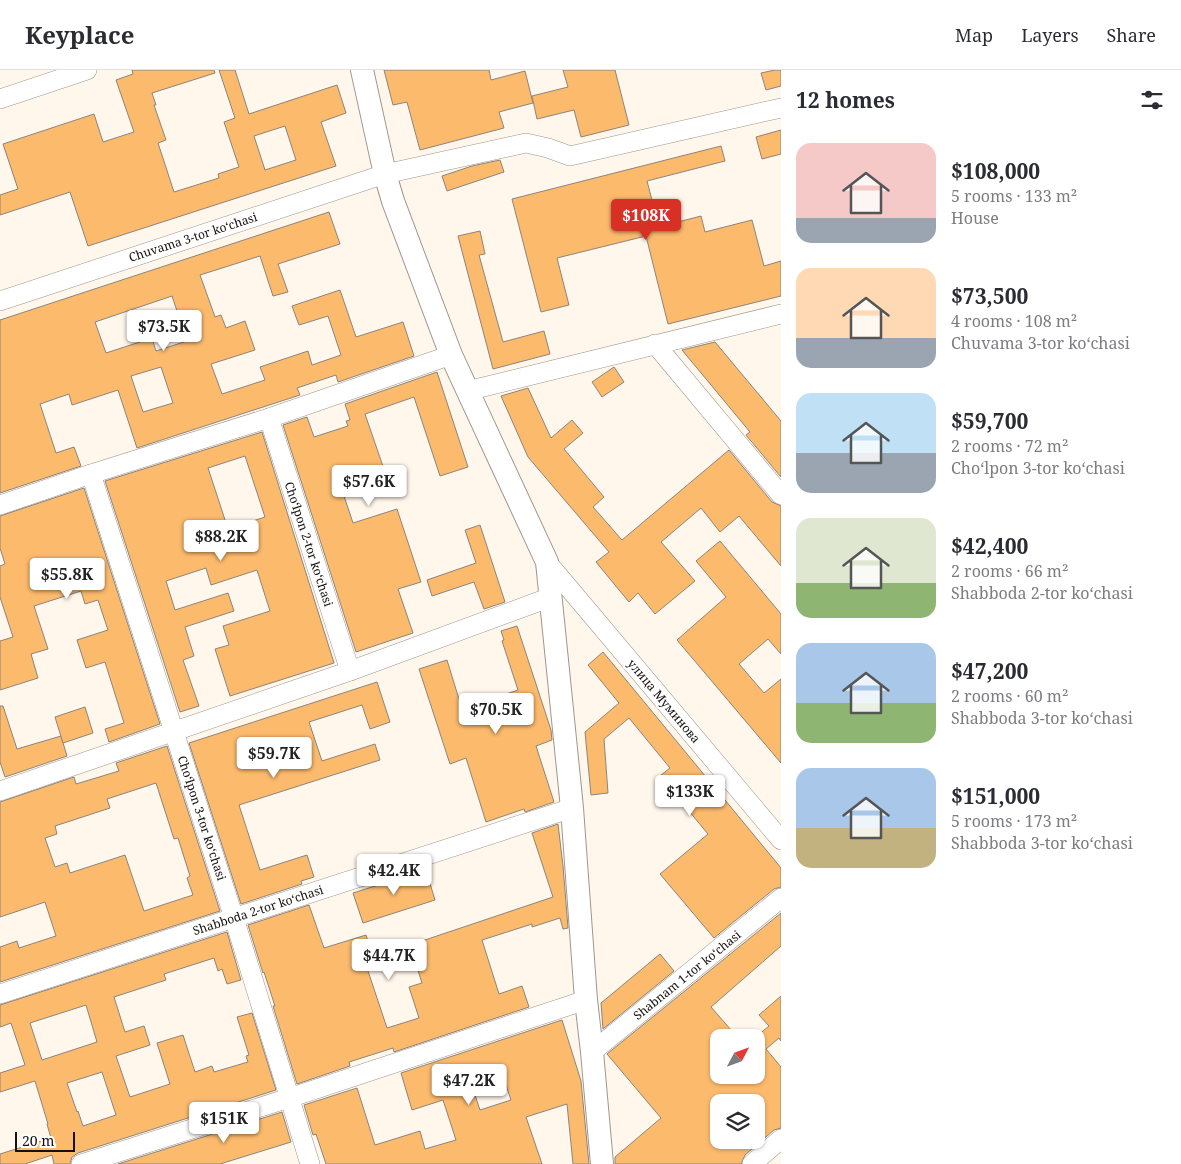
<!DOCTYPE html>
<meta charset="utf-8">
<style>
body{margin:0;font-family:"Noto Serif",serif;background:#f2f2f3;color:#2b2b33;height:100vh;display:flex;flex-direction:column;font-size:19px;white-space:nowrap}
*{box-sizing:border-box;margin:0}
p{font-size:16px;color:#7c7c81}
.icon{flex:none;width:28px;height:28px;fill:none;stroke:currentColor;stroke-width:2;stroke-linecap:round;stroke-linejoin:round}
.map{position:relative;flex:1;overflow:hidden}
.drawer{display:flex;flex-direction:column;background:#fff;width:400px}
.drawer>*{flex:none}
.needle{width:32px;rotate:49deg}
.controls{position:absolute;left:710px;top:959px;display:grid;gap:10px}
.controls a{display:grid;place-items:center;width:55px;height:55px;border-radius:10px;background:#fff;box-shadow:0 1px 4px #0004;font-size:25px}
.scale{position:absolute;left:15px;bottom:12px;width:60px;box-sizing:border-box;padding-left:5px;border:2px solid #14110e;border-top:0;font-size:14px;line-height:18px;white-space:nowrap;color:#14110e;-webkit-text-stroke:4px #fff;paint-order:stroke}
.price{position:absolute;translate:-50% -42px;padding:0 11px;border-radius:5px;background:#fff;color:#222;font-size:16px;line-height:32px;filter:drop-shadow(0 1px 2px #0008)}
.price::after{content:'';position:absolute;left:50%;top:30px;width:15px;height:11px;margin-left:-8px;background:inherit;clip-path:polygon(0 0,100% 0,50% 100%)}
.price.selected{background:#d93025;color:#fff}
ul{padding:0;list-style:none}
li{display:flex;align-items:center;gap:15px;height:125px;padding:0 15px}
li span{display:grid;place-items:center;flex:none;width:140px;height:100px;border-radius:15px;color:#555}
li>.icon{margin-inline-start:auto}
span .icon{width:60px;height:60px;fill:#fffc;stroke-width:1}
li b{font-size:21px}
h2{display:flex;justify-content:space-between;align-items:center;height:60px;padding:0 15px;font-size:21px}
header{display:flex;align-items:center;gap:30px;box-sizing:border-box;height:70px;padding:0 25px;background:#fff;border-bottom:1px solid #e1e1e2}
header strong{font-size:24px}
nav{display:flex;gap:28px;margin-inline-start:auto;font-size:18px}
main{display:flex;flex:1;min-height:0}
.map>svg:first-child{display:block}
.building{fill:#fcba6d;stroke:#8c847b;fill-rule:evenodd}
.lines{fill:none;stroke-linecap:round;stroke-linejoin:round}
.minor-casing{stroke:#9e968d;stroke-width:20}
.tertiary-casing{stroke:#9e968d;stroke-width:24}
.minor{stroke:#fff;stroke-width:19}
.tertiary{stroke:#fff;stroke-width:22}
.labels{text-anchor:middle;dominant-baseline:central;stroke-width:5;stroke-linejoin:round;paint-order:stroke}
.street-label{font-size:12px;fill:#14110e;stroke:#fff}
</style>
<header>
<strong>Keyplace</strong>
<nav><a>Map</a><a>Layers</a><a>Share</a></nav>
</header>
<main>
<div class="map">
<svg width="781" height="1094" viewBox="0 0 781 1094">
<rect width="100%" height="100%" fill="#fff6ec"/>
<!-- building -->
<g class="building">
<path d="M 132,0 L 214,0 L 215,3 L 152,23 L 156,35 L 154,35 L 166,70 L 158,73 L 174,122 L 219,108 L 218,104 L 239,97 L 224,52 L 235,48 L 219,0 L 235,0 L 249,44 L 337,15 L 346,43 L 321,52 L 336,96 L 88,176 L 70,122 L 0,145 L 0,125 L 18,119 L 3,74 L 94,44 L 103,72 L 134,62 L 116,10 L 133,4 ZM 285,56 L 296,90 L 265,100 L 254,66 Z"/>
<path d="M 384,0 L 489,0 L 491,10 L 525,1 L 533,33 L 499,42 L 504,58 L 420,80 L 407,32 L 393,35 Z"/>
<path d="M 563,0 L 615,0 L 629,55 L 581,67 L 574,40 L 537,49 L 532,26 L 568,17 Z"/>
<path d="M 775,0 L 781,0 L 781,16 L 766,20 L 761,3 Z"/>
<path d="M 781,60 L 781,84 L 762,89 L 756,67 Z"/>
<path d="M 721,76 L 725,91 L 647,111 L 659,157 L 701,146 L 705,162 L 752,150 L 764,196 L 781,191 L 781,226 L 668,254 L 646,166 L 557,188 L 569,235 L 541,242 L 512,129 Z"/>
<path d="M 500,90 L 504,102 L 447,121 L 442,106 L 472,96 Z"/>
<path d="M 329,142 L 340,174 L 278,194 L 288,222 L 273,226 L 260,186 L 200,205 L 215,247 L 221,245 L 226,258 L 245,251 L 255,280 L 211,294 L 222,324 L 265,310 L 260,297 L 308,281 L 312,295 L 341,285 L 328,246 L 299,255 L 292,236 L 340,220 L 356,267 L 403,252 L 414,286 L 338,312 L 336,305 L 297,318 L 300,325 L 137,378 L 118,320 L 72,335 L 69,324 L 40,334 L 56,383 L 74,377 L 81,396 L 0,423 L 0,250 ZM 172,226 L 187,271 L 156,281 L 152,268 L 106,283 L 95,252 ZM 161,297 L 173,333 L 143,342 L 131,306 Z"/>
<path d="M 480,161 L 485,184 L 479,185 L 503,272 L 544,261 L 550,284 L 493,299 L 458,166 Z"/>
<path d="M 715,272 L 781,351 L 781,407 L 746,365 L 750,362 L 682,280 Z"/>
<path d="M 614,297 L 624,312 L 602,327 L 592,312 Z"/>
<path d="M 437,302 L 468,397 L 440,406 L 414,327 L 365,344 L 387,408 L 343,423 L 353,453 L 397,439 L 421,512 L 398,519 L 413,563 L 356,582 L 283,355 L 307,347 L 314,367 L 348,356 L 346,351 L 350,350 L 345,334 Z"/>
<path d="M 528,318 L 551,368 L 572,350 L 583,363 L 564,379 L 604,427 L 593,437 L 622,470 L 729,380 L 772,432 L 781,436 L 781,496 L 739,446 L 720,462 L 701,438 L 661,472 L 695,511 L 655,544 L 638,523 L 629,532 L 596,492 L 609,482 L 528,387 L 501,326 Z"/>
<path d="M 262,362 L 334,593 L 230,626 L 215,579 L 229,575 L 223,556 L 270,541 L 257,500 L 211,515 L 206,498 L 166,511 L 175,540 L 228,523 L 234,541 L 185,557 L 194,586 L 183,590 L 199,636 L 180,642 L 105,411 ZM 245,386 L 265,447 L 228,459 L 208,398 Z"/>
<path d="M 84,418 L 160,654 L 109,672 L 105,659 L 124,653 L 105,592 L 86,598 L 77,570 L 108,560 L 98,530 L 85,534 L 81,521 L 34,536 L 48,579 L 31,584 L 38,608 L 0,620 L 0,571 L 13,567 L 0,527 L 0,496 L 5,494 L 0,478 L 0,446 Z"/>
<path d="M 480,455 L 505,532 L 484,539 L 474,512 L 432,526 L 427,510 L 476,493 L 465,460 Z"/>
<path d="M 720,471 L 781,544 L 781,584 L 768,569 L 739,594 L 764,623 L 781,609 L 781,693 L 677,570 L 726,527 L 696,491 Z"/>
<path d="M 517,556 L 551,660 L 552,670 L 536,676 L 554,732 L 525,742 L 524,739 L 486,752 L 466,688 L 450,694 L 419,599 L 447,590 L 462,639 L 518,620 L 502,571 L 504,570 L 501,561 Z"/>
<path d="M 603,582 L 781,798 L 781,817 L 774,819 L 714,868 L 660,804 L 708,764 L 660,706 L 670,698 L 629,648 L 604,669 L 608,723 L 591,725 L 585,662 L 619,633 L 588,595 Z"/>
<path d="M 377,612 L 390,652 L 370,659 L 362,635 L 309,652 L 322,691 L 375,674 L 380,690 L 239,735 L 260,800 L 307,785 L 314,807 L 301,811 L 302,814 L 241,834 L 189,673 Z"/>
<path d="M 0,636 L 3,636 L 17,679 L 61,666 L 67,686 L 5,707 L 0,692 Z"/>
<path d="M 85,637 L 93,663 L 63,673 L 55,647 Z"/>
<path d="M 167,676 L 220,841 L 0,912 L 0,877 L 17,871 L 19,878 L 56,866 L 45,832 L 0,847 L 0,732 L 74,707 L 76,714 L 119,701 L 116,693 ZM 156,713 L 174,769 L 178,768 L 190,806 L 187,808 L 193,825 L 144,841 L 125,785 L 70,803 L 67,793 L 55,797 L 45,768 L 57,764 L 55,756 L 110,738 L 107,729 Z"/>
<path d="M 558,754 L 563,796 L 568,858 L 563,859 L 560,848 L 532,857 L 532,854 L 482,870 L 499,924 L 522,916 L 529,937 L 394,982 L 393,978 L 349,992 L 350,996 L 297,1014 L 273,936 L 275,936 L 264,902 L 263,903 L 248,855 L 309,835 L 324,878 L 366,865 L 373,887 L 364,889 L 387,958 L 419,948 L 409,917 L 422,913 L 410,875 L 553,827 L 532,763 Z"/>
<path d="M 426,800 L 435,830 L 363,853 L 353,823 Z"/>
<path d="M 781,843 L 781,876 L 711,937 L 738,968 L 719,968 L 719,1005 L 756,1005 L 756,967 L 769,956 L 759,945 L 781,926 L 781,971 L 779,968 L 766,979 L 781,997 L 781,1058 L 774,1060 L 745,1085 L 741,1094 L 615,1094 L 615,1087 L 661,1048 L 607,984 ZM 719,1032 L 756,1032 L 756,1070 L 719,1070 Z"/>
<path d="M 227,862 L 241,910 L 227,914 L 222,899 L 218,901 L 214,888 L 164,904 L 166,910 L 114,927 L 125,962 L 144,956 L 150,975 L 116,986 L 130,1027 L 170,1014 L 157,973 L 183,965 L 195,1002 L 212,996 L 214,1002 L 248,992 L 246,986 L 249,985 L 237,947 L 252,943 L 276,1020 L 78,1083 L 72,1087 L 70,1094 L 54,1094 L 52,1085 L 25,1094 L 0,1094 L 0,1084 L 51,1068 L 47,1054 L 48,1054 L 35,1011 L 0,1022 L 0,1003 L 25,995 L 11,953 L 0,957 L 0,935 ZM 86,935 L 97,972 L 42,990 L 30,953 ZM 102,1002 L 116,1045 L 83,1056 L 78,1041 L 77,1042 L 67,1013 Z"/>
<path d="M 660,884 L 674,901 L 603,959 L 601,933 Z"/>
<path d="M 562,950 L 581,1011 L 589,1094 L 573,1094 L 567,1034 L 526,1047 L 542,1094 L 326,1094 L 316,1064 L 313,1065 L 304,1035 L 357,1018 L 375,1075 L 420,1061 L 425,1079 L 456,1070 L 443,1030 L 412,1040 L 401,1003 ZM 500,997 L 511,1030 L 480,1040 L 469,1007 Z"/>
<path d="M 282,1042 L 291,1072 L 220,1094 L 118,1094 Z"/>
</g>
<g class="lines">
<defs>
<g id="minor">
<path d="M 0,29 L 87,0"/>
<path d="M 0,231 L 385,104 L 526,73 L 548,78 L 570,86 L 781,38"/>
<path d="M 655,274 L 781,425"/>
<path d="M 467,321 L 781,244"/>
<path d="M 269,348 L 350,601"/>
<path d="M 91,404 L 234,848 L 310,1094"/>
<path d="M 0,435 L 91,404 L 269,348 L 451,285"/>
<path d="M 547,492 L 781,770"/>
<path d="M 0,721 L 350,601 L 551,527"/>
<path d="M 0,924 L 572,738"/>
<path d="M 592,982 L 781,828"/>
<path d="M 81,1094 L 289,1028 L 586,930"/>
<path d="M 752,1094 L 781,1069"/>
</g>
<path id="tertiary" d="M 362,0 L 385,104 L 393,131 L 451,285 L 547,492 L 572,738 L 586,930 L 592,982 L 602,1094"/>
</defs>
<!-- minor casing -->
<use href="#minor" class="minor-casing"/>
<!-- tertiary casing -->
<use href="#tertiary" class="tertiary-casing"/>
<!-- minor -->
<use href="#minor" class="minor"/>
<!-- tertiary -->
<use href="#tertiary" class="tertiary"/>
</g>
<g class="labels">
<!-- street labels -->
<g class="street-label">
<text transform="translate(193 167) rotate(-18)">Chuvama 3-tor koʻchasi</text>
<text transform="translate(309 474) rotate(72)">Cho‘lpon 2-tor koʻchasi</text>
<text transform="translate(664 631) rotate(50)">улица Муминова</text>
<text transform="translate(202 748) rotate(72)">Cho‘lpon 3-tor koʻchasi</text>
<text transform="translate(258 840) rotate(-18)">Shabboda 2-tor koʻchasi</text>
<text transform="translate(687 905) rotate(-39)">Shabnam 1-tor koʻchasi</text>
</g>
</g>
</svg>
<div class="controls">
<a><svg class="needle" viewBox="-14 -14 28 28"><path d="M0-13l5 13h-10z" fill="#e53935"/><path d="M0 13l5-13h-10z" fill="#7c7c81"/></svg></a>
<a><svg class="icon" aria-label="layers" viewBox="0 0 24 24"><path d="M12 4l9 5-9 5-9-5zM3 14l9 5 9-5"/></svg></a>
</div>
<div class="scale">20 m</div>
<b class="price selected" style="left:646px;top:171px">$108K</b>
<b class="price" style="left:164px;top:282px">$73.5K</b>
<b class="price" style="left:369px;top:437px">$57.6K</b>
<b class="price" style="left:221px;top:492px">$88.2K</b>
<b class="price" style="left:67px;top:530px">$55.8K</b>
<b class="price" style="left:496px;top:665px">$70.5K</b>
<b class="price" style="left:274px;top:709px">$59.7K</b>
<b class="price" style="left:690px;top:747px">$133K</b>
<b class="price" style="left:394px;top:826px">$42.4K</b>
<b class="price" style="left:389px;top:911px">$44.7K</b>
<b class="price" style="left:469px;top:1036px">$47.2K</b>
<b class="price" style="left:224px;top:1074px">$151K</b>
</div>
<section class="drawer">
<h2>12 homes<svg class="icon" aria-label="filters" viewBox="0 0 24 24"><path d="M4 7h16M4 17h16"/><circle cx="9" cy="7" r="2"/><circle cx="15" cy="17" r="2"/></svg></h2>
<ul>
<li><span style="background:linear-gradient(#f6c9c9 75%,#9aa5b1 0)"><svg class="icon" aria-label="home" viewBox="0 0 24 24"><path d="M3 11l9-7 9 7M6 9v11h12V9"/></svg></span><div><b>$108,000</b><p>5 rooms · 133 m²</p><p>House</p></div></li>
<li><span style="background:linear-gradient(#ffd9b3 70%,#9aa5b1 0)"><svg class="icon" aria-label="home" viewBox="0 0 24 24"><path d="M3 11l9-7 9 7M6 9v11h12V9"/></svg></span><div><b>$73,500</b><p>4 rooms · 108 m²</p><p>Chuvama 3-tor koʻchasi</p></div></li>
<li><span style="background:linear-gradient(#bfe0f5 60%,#9aa5b1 0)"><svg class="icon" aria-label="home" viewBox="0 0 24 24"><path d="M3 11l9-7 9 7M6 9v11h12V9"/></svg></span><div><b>$59,700</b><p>2 rooms · 72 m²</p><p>Cho‘lpon 3-tor koʻchasi</p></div></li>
<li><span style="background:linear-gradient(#dfe7d0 65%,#8fb573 0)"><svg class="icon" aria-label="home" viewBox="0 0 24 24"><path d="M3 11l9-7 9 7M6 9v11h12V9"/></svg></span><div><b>$42,400</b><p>2 rooms · 66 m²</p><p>Shabboda 2-tor koʻchasi</p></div></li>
<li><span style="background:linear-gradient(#a9c7e8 60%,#8fb573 0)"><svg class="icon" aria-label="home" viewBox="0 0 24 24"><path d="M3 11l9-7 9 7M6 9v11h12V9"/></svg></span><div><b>$47,200</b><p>2 rooms · 60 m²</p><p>Shabboda 3-tor koʻchasi</p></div></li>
<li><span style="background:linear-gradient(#a9c7e8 60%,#c2b280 0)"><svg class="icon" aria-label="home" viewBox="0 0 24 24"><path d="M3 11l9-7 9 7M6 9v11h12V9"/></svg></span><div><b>$151,000</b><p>5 rooms · 173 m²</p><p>Shabboda 3-tor koʻchasi</p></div></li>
</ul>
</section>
</main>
